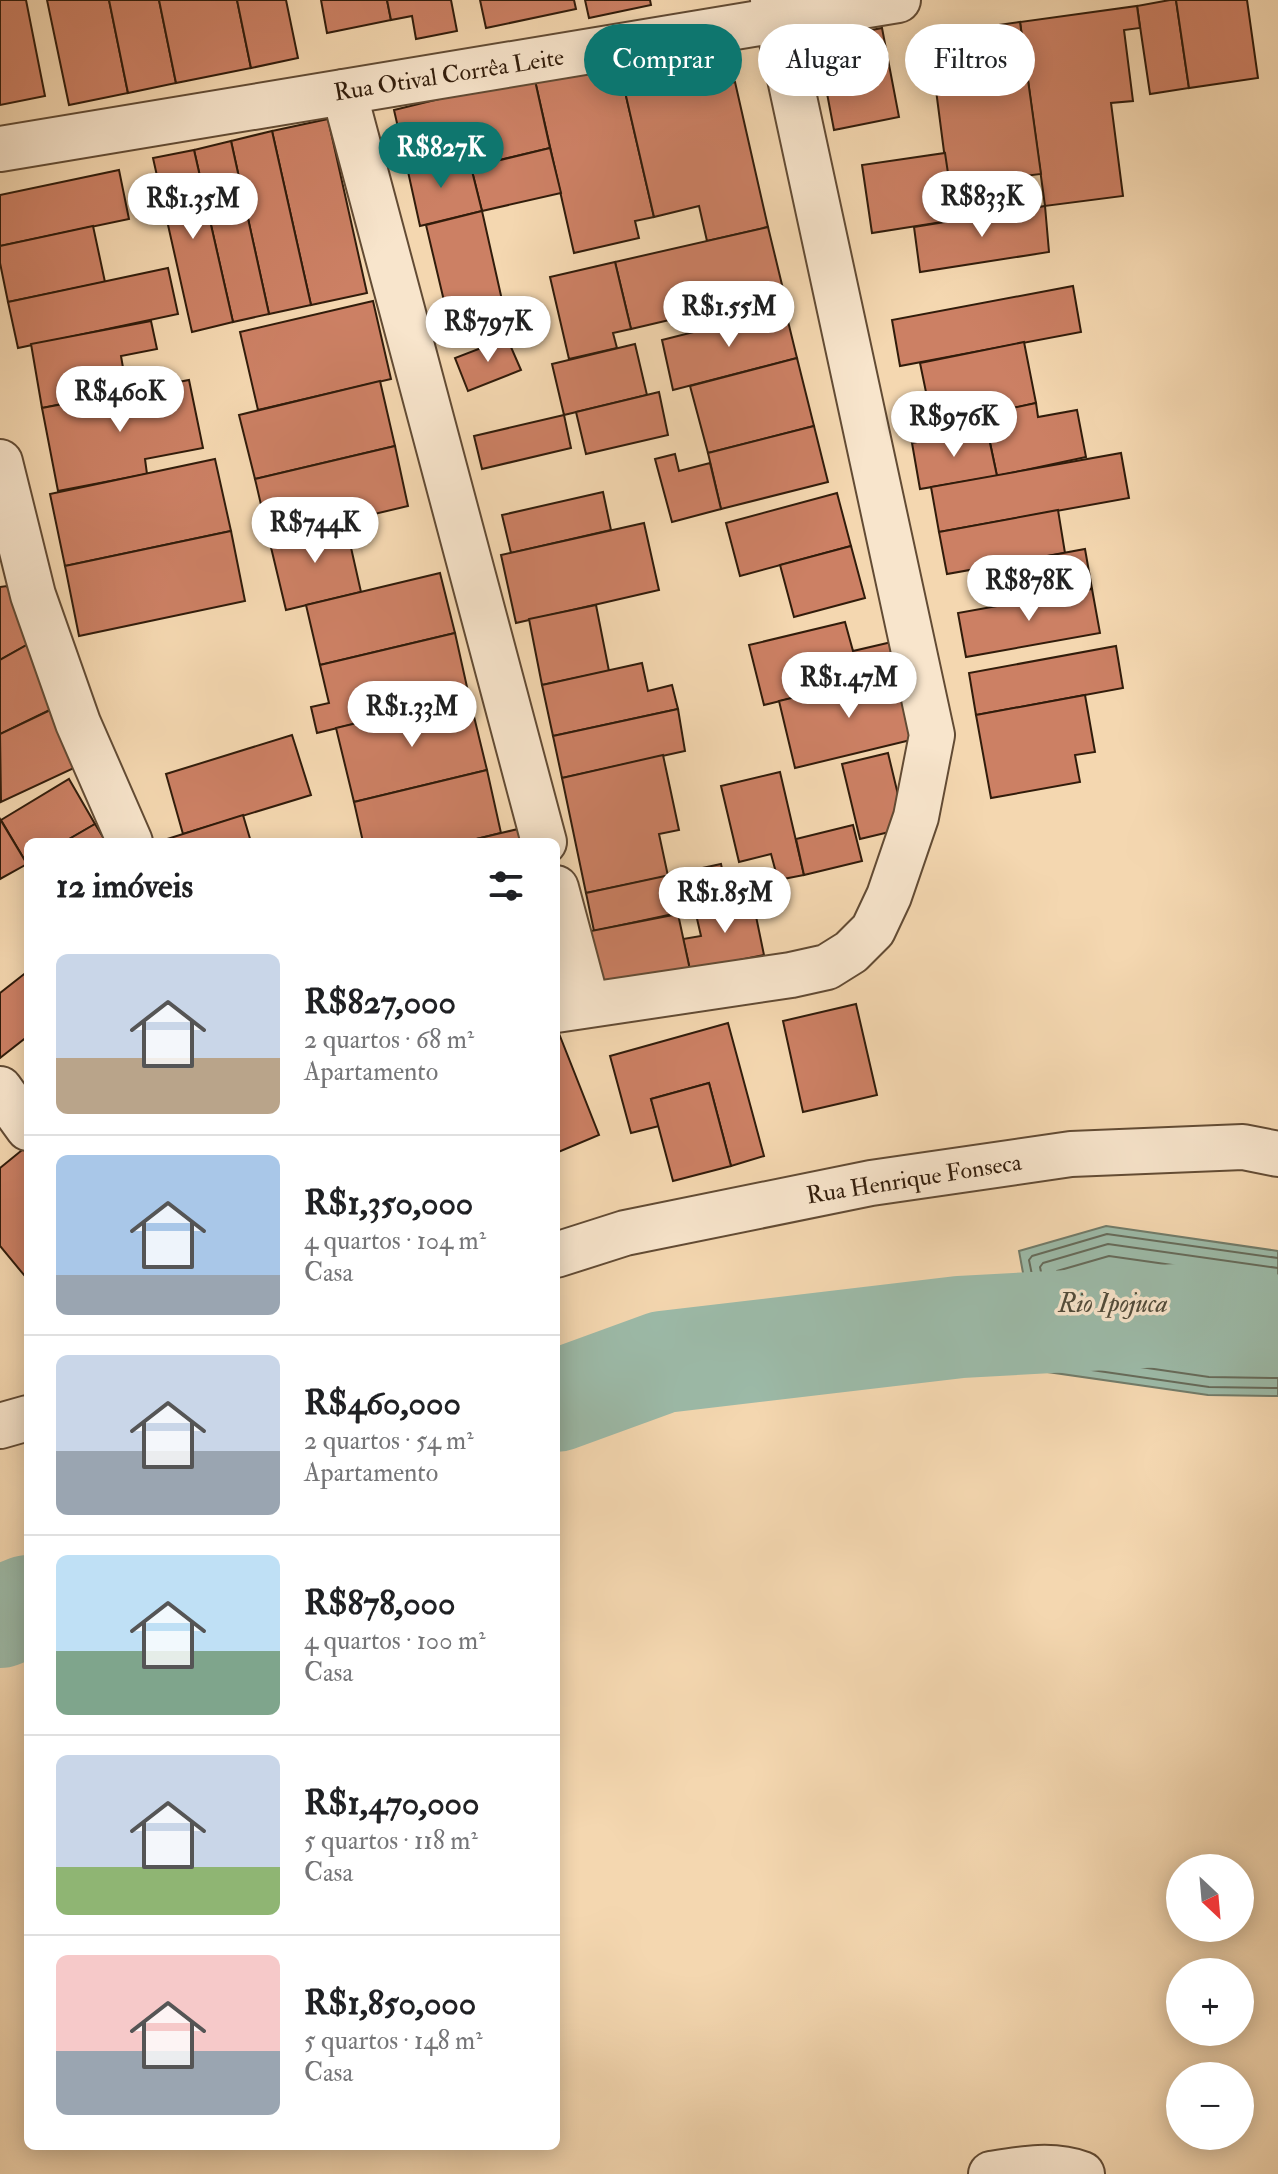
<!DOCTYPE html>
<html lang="pt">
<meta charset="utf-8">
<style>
body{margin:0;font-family:"IM FELL Double Pica",serif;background:#f6f6f6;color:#202124;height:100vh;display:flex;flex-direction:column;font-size:30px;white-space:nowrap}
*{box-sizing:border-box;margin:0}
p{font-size:26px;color:#757577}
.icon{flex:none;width:44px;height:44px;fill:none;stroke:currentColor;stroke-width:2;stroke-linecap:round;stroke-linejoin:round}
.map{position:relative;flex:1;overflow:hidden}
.details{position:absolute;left:24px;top:838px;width:536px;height:1312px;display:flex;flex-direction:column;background:#fff;border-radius:12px;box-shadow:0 4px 20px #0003}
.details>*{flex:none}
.top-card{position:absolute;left:584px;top:24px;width:574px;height:72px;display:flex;gap:16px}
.needle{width:52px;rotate:154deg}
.controls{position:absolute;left:1166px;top:1854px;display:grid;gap:16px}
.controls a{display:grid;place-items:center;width:88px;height:88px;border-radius:50%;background:#fff;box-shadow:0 4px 20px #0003;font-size:40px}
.price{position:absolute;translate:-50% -68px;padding:0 18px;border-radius:28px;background:#fff;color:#222;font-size:26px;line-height:52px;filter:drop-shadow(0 2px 4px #0008)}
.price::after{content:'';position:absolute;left:50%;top:48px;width:24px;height:18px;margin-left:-12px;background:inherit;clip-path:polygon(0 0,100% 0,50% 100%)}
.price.active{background:#0f766e;color:#fff}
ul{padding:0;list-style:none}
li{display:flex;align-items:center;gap:24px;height:200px;padding:0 32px}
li+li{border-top:2px solid #e0e0e0}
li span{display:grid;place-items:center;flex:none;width:224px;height:160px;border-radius:12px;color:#555}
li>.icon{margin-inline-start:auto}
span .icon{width:96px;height:96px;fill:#fffc;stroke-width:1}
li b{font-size:34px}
h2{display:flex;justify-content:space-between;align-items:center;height:96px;padding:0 32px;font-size:34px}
.chip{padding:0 28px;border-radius:36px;background:#fff;box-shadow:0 4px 20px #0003;font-size:28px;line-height:72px}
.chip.active{background:#0f766e;color:#fff}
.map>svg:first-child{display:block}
.water{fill:#9cbaa8;stroke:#717b69;stroke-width:2}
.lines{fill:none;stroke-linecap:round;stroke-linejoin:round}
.shore{stroke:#666b5a;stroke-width:2}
.river{stroke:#9cbaa8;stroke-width:102}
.building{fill:#cc8064;stroke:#311c0b;stroke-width:2}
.minor-casing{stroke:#624b34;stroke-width:48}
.minor{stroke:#f8e5cc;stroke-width:44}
.labels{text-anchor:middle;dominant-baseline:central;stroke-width:7;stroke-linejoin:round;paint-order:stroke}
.street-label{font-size:24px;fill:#311c0b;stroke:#f8e5cc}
.water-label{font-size:26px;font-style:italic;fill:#514b3a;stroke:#f8e5cc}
</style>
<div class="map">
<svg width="1278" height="2174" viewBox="0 0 1278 2174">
<rect width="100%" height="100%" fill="#f4d7b0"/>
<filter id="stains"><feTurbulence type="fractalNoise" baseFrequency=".0025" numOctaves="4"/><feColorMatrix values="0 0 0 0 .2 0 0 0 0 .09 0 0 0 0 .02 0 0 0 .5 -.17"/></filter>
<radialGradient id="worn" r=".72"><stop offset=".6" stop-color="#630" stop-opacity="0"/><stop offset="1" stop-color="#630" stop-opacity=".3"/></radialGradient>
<!-- water -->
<path class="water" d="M 1106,1226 L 1278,1251 L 1278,1396 L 1208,1395 L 1041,1371 L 1019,1251 Z"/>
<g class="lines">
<!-- shore -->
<g class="shore">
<path d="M 1278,1258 L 1107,1234 L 1032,1256 L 1029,1260 L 1050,1364 L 1209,1387 L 1278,1388"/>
<path d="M 1278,1268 L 1108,1244 L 1043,1263 L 1040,1267 L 1058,1355 L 1209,1377 L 1278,1378"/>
<path d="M 1278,1280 L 1109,1256 L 1057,1271 L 1054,1275 L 1068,1344 L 1210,1365 L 1278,1366"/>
</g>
<!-- river -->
<g class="river">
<path d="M 556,1401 L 663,1362 L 960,1327 L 1197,1314 L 1278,1326"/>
<path d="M 0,1617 L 28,1606"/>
</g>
</g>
<!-- building -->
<g class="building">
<path d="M 0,0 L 26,0 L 45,96 L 0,105 Z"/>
<path d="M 47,0 L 109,0 L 128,93 L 69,105 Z"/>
<path d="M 109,0 L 159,0 L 176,83 L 128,93 Z"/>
<path d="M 159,0 L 237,0 L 251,68 L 176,83 Z"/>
<path d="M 237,0 L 286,0 L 298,58 L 251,68 Z"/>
<path d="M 321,0 L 387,0 L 391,20 L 327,33 Z"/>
<path d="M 387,0 L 451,0 L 457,31 L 416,39 L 412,16 L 391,20 Z"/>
<path d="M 480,0 L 574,0 L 576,9 L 486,28 Z"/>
<path d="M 585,0 L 650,0 L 651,5 L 589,18 Z"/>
<path d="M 1170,0 L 1176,0 L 1189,88 L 1150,94 L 1137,6 Z"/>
<path d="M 1176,0 L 1247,0 L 1258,78 L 1189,88 Z"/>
<path d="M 1137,6 L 1140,28 L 1124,30 L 1133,101 L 1111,103 L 1123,196 L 1045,206 L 1020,22 Z"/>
<path d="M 1020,22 L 1041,174 L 1008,178 L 1013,212 L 997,214 L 992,184 L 949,190 L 933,67 L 967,63 L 962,30 Z"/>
<path d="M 882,28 L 899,117 L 834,130 L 817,41 Z"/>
<path d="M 599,62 L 605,87 L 623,83 L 654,217 L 635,221 L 639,238 L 574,253 L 534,76 Z"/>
<path d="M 689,68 L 694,91 L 735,82 L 768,227 L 707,241 L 699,206 L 654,217 L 623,83 Z"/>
<path d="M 534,76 L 550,148 L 471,167 L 466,144 L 405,158 L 394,110 Z"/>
<path d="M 328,119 L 367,293 L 311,305 L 272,131 Z"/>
<path d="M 272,131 L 311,305 L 269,314 L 231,141 Z"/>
<path d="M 231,141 L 269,314 L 233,322 L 194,150 Z"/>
<path d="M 550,148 L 561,193 L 482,211 L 471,167 Z"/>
<path d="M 194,150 L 233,322 L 192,332 L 153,158 Z"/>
<path d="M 438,150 L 443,173 L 471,167 L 482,211 L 420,226 L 405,158 Z"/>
<path d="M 945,153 L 955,220 L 872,233 L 862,165 Z"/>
<path d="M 119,170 L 129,219 L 0,246 L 0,195 Z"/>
<path d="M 1045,206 L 1049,252 L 920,272 L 914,227 Z"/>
<path d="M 482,211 L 504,309 L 449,322 L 426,225 Z"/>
<path d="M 93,226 L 105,282 L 8,302 L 0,263 L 0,246 Z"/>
<path d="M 768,227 L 784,293 L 631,329 L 615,262 Z"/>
<path d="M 615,262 L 631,329 L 613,333 L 617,348 L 569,359 L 550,277 Z"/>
<path d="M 168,268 L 178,314 L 18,348 L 8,302 Z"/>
<path d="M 1073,286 L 1081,332 L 900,366 L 892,320 Z"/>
<path d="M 373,301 L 391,379 L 258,410 L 240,332 Z"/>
<path d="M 785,309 L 797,358 L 673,390 L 662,340 Z"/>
<path d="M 151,321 L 157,349 L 121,356 L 127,391 L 42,408 L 31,344 Z"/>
<path d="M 507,338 L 521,370 L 468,391 L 455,358 Z"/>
<path d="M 1024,342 L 1036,403 L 933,426 L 920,363 Z"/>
<path d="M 635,344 L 647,395 L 564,415 L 552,364 Z"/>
<path d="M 797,358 L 814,426 L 708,453 L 690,386 Z"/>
<path d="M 189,380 L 203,448 L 145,459 L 147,474 L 58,491 L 42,408 Z"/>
<path d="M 380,381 L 395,446 L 255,479 L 239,415 Z"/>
<path d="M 659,392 L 668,435 L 586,454 L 576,412 Z"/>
<path d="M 1036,403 L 1038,417 L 1077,410 L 1086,457 L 997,476 L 984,414 Z"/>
<path d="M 564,415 L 571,448 L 482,469 L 474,436 Z"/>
<path d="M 814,426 L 828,482 L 721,509 L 708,453 Z"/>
<path d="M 987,429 L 997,476 L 920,489 L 912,443 Z"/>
<path d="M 395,446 L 408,506 L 269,539 L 255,479 Z"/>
<path d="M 1121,453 L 1129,498 L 939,532 L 931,487 Z"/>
<path d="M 675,454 L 679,471 L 710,463 L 721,509 L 672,522 L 655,459 Z"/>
<path d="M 215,459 L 231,531 L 65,566 L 50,494 Z"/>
<path d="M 603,492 L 611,530 L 511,553 L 502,515 Z"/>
<path d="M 837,493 L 851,546 L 740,576 L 726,523 Z"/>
<path d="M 1058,510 L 1065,553 L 947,574 L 939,532 Z"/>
<path d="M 345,521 L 361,592 L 286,610 L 269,539 Z"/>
<path d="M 644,523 L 659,590 L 516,623 L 501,555 Z"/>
<path d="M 231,531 L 245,601 L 79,636 L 65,566 Z"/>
<path d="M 851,546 L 865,598 L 794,617 L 780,565 Z"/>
<path d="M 1085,549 L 1092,589 L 996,606 L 988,567 Z"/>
<path d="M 440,573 L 455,633 L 320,665 L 306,605 Z"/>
<path d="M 7,586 L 32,642 L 0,660 L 0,587 Z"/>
<path d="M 1092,589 L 1100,633 L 966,657 L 958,613 Z"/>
<path d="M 596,605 L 609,671 L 542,685 L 529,619 Z"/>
<path d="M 845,622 L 853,651 L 896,641 L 903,671 L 764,705 L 749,645 Z"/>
<path d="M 455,633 L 469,696 L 317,733 L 311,707 L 329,703 L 320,665 Z"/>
<path d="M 32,642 L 60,705 L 0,734 L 0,660 Z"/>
<path d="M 1116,646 L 1123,688 L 976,715 L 969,673 Z"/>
<path d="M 642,663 L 648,691 L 672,685 L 678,709 L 553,736 L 542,685 Z"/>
<path d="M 903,671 L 919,738 L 795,768 L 779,701 Z"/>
<path d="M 1085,695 L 1095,752 L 1075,755 L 1080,782 L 991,798 L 976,715 Z"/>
<path d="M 469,696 L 487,770 L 354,802 L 336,728 Z"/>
<path d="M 65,703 L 91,760 L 1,802 L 0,734 Z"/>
<path d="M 678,709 L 685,751 L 562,778 L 553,736 Z"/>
<path d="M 292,735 L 311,795 L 183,834 L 166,774 Z"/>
<path d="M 888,753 L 906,828 L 860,839 L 842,764 Z"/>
<path d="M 663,755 L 679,830 L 659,834 L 668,876 L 586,893 L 562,778 Z"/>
<path d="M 487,770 L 501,833 L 464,842 L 363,842 L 354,802 Z"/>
<path d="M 780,772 L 804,875 L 778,880 L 771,854 L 739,862 L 721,786 Z"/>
<path d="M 69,779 L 95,824 L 64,842 L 28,842 L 27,864 L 1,820 Z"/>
<path d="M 243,815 L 251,842 L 164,842 L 164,840 Z"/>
<path d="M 0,819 L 27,864 L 0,879 Z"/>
<path d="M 95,824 L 106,842 L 64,842 Z"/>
<path d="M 853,825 L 862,861 L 804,875 L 796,839 Z"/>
<path d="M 518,829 L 521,842 L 464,842 L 501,833 Z"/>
<path d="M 721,864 L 729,902 L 594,931 L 586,893 Z"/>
<path d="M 765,870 L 774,913 L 756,917 L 747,873 Z"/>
<path d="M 752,897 L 764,955 L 690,970 L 683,939 L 701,936 L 695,910 Z"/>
<path d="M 678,914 L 690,970 L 599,990 L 586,932 Z"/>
<path d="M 28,971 L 28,1036 L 0,1058 L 0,993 Z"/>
<path d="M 856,1004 L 877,1095 L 803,1112 L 783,1021 Z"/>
<path d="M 728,1023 L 764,1156 L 731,1166 L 709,1083 L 651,1099 L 659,1126 L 631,1133 L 610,1056 Z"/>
<path d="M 558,1031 L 599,1135 L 556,1153 L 556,1032 Z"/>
<path d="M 709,1083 L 731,1166 L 673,1181 L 651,1099 Z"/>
<path d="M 27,1146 L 28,1272 L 24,1275 L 0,1246 L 0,1168 Z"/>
</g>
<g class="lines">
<defs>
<g id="minor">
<path d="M 344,92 L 544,842"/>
<path d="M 0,149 L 898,0"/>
<path d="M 0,462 L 33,595 L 78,723 L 130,842"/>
<path d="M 556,888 L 587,1004"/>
<path d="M 556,1010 L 791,975 L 827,967 L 851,952 L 873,930 L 889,896 L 916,817 L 932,735 L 773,0"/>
<path d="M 0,1089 L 28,1128"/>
<path d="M 556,1255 L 625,1233 L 871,1183 L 1071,1154 L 1243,1147 L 1278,1154"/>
<path d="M 0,1426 L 28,1418"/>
<path d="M 991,2174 C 1021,2169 1053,2163 1082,2174"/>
</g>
</defs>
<!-- minor casing -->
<use href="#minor" class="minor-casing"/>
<!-- minor -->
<use href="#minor" class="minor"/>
</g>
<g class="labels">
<!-- street labels -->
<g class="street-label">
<text transform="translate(449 75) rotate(-9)">Rua Otival Corrêa Leite</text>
<text transform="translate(914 1179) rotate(-9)">Rua Henrique Fonseca</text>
</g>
<!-- water labels -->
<g class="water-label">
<text x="1113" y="1304">Rio Ipojuca</text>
</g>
</g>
<rect width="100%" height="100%" filter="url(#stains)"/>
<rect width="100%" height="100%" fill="url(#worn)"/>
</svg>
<div class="controls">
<a><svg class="needle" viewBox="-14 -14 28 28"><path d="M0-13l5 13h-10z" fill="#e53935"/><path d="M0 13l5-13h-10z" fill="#757577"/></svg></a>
<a>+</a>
<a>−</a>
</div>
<b class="price active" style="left:441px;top:190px">R$827K</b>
<b class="price" style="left:982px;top:239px">R$833K</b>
<b class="price" style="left:193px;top:241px">R$1.35M</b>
<b class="price" style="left:729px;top:349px">R$1.55M</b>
<b class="price" style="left:488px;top:364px">R$797K</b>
<b class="price" style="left:120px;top:434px">R$460K</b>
<b class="price" style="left:954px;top:459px">R$976K</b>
<b class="price" style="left:315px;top:565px">R$744K</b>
<b class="price" style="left:1029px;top:623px">R$878K</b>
<b class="price" style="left:849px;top:720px">R$1.47M</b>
<b class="price" style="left:412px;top:749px">R$1.33M</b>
<b class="price" style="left:725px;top:935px">R$1.85M</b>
<div class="top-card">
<a class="chip active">Comprar</a>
<a class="chip">Alugar</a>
<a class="chip">Filtros</a>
</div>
<section class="details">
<h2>12 imóveis<svg class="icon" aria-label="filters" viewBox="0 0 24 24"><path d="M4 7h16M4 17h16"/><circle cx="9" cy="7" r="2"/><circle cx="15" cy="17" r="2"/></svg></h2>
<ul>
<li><span style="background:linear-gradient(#c9d6e8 65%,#b9a48a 0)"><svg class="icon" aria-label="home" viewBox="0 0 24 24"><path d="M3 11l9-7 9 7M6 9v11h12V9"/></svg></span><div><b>R$827,000</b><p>2 quartos · 68 m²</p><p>Apartamento</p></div></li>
<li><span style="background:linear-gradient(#a9c7e8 75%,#9aa5b1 0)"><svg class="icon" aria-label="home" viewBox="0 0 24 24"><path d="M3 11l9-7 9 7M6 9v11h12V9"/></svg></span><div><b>R$1,350,000</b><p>4 quartos · 104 m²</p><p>Casa</p></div></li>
<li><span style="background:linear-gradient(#c9d6e8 60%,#9aa5b1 0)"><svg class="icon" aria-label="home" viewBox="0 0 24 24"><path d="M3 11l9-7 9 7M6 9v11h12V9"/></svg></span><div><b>R$460,000</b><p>2 quartos · 54 m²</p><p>Apartamento</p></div></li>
<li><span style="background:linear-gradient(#bfe0f5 60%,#7fa58c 0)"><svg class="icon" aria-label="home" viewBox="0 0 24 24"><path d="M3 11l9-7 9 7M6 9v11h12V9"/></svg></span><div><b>R$878,000</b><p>4 quartos · 100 m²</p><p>Casa</p></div></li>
<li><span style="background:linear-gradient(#c9d6e8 70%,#8fb573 0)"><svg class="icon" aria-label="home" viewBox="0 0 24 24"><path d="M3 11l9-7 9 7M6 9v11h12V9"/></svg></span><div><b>R$1,470,000</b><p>5 quartos · 118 m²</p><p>Casa</p></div></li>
<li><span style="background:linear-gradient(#f6c9c9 60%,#9aa5b1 0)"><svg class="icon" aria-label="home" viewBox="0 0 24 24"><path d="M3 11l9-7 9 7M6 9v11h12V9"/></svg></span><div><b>R$1,850,000</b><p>5 quartos · 148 m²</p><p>Casa</p></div></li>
</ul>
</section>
</div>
